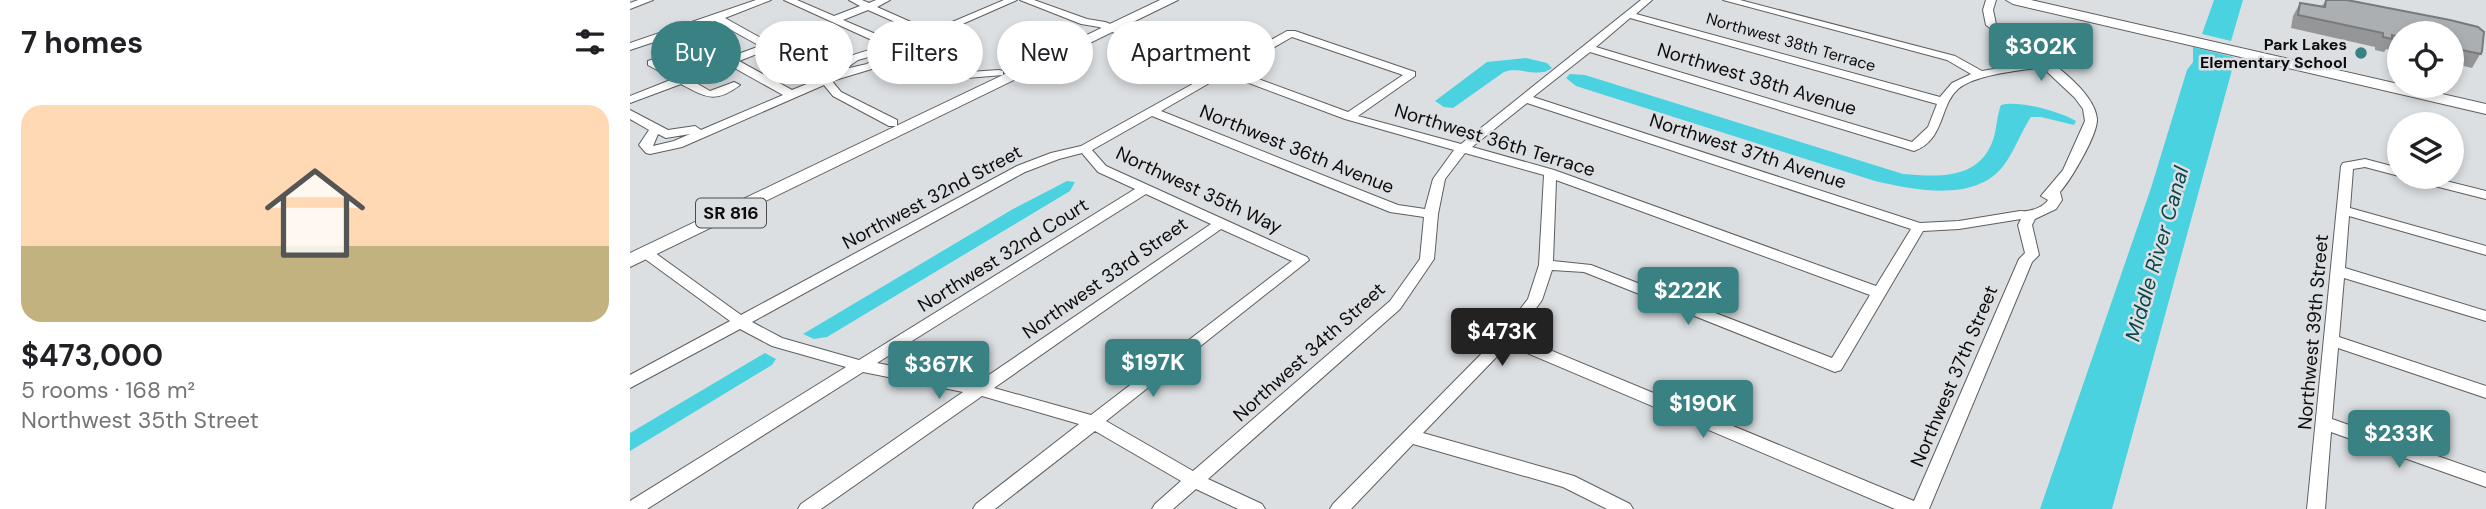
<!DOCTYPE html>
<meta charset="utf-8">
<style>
body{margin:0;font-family:"DM Sans",sans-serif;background:#f2f2f2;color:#202124;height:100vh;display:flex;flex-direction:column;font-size:26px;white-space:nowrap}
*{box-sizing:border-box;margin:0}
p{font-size:23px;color:#757577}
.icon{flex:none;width:38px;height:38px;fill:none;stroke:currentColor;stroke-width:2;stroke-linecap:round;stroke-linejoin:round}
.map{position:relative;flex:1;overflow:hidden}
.sheet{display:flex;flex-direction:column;background:#fff;width:630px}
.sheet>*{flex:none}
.guide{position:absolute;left:21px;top:21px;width:665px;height:63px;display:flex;gap:14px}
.buttons{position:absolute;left:1757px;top:21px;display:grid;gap:14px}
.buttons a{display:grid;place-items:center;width:77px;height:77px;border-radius:50%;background:#fff;box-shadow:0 4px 10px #0003;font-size:35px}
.price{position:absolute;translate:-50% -60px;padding:0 16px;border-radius:7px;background:#398183;color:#fff;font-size:23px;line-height:46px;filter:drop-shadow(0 2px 4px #0008)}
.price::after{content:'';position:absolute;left:50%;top:42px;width:21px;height:16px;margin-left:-10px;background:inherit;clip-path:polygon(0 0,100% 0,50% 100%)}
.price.current{background:#222;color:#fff}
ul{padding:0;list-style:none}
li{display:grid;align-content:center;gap:14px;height:371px;padding:0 21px}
li span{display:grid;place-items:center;height:217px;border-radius:21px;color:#555}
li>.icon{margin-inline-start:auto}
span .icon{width:126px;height:126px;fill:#fffc;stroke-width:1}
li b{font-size:30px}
h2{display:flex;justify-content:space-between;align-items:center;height:84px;padding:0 21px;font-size:30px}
.tag{padding:0 24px;border-radius:32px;background:#fff;box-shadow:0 4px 10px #0003;font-size:24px;line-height:63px}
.tag.current{background:#398183;color:#fff}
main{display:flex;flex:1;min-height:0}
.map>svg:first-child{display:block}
.water{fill:#4bd2e0}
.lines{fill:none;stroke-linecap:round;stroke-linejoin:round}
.minor-casing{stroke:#5c5e60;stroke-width:2}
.major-casing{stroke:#5c5e60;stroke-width:2}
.minor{fill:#fff;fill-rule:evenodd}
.major{fill:#fff;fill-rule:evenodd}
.wall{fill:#949698}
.building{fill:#acafb1;stroke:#787a7c;stroke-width:2}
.poi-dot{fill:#398183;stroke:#dcdfe2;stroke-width:2.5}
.labels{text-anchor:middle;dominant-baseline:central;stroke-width:5;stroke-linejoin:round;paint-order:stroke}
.far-street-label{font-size:16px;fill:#0c0c0d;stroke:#dcdfe2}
.far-poi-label{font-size:16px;font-weight:bold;fill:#0c0c0d;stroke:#dcdfe2;text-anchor:end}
.shield{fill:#dcdfe2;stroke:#4a4b4d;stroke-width:2}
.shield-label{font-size:18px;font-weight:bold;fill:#0c0c0d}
.street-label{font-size:19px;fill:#0c0c0d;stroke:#dcdfe2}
.water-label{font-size:21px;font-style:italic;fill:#08464c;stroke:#dcdfe2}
</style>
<main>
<section class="sheet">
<h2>7 homes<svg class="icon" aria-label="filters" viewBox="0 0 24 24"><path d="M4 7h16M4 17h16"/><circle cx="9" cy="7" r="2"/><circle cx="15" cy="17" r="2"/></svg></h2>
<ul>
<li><span style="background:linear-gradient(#ffd9b3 65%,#c2b280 0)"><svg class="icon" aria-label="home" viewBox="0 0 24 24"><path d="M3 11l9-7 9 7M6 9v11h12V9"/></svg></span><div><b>$473,000</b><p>5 rooms · 168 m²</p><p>Northwest 35th Street</p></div></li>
</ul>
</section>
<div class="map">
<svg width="1856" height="509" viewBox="0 0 1856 509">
<rect width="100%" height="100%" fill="#dcdfe2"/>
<!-- water -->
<g class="water">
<path d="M 1584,0 L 1613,0 L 1601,41 L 1572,34 Z"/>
<path d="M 1563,47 L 1603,57 L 1602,70 L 1482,509 L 1410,509 L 1521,188 L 1557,70 L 1563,62 Z"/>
<path d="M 896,58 L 917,63 L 922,68 C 908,79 891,66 874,72 L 823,108 L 814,107 L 805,101 L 857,62 Z"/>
<path d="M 940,74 L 955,75 L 1273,174 C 1310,177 1351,180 1364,137 C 1367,126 1367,115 1371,105 C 1389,100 1431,112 1446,121 L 1444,125 L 1411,117 L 1401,117 C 1391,132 1385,150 1374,165 C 1346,203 1284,190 1245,181 L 946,86 L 936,78 Z"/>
<path d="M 437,181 L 445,182 L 440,191 L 197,337 L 184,339 L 173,334 L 383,209 Z"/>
<path d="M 135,353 L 146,359 L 142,365 L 0,451 L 0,433 Z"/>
</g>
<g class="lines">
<defs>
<g id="minor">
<path d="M 8,0 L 23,0 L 0,9 L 0,3 Z"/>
<path d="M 126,0 L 141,0 L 95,18 L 197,75 C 199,59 239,50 255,46 L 154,0 L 167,0 L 204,16 L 230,6 L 219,0 L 232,0 L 239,3 L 246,0 L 260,0 L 247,7 L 301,31 L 374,0 L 387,0 L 280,47 L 339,72 L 369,70 L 373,71 L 373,75 L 337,78 L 270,51 L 245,68 L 202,81 L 211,92 L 267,120 L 267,126 L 259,126 L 203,96 L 194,85 L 52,147 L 20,154 L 16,153 L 9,145 L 19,130 L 0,119 L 0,110 L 38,130 L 65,126 L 71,130 L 153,95 L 99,65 L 61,80 L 80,91 L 104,82 L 110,85 C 85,104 75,97 51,84 L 0,103 L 0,96 L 43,79 L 18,65 L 18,61 L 43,52 L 51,52 L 51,56 L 31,63 L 53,76 L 91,61 L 45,35 L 0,50 L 0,43 ZM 238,10 L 292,34 L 269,44 L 213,20 ZM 85,21 L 130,46 L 100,57 L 54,32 ZM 137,50 L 188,78 L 189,79 L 162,90 L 109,61 ZM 249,54 L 237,64 L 215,69 L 228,60 ZM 28,134 L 36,138 L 60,134 L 44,141 L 23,146 Z"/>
<path d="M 390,0 L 404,0 L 457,19 L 475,22 L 594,66 L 657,31 L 665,31 L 785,72 L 785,76 L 728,116 L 831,144 L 1011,0 L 1022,0 L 1006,14 L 1310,97 L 1322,83 L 1341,74 L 1317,60 L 1093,0 L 1110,0 L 1325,56 L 1352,71 L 1405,62 L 1356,25 L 1353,10 L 1356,0 L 1366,0 L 1363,10 L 1366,24 C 1393,43 1464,84 1467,119 C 1468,134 1441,180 1430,192 L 1432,200 L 1426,209 L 1405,219 L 1402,225 L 1409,255 L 1402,262 L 1299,509 L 1265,509 L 878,345 L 793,433 L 944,476 L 1000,504 L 1003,509 L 977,509 L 933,487 L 783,444 L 721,509 L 700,509 L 703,504 L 871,334 L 898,299 L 909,265 L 914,175 L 835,153 L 815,179 L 808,214 L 804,259 L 770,309 L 578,479 L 632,504 L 635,509 L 608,509 L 566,489 L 543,509 L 522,509 L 525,504 L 551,481 L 465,431 L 365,509 L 343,509 L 346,504 L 449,424 L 352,396 L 191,509 L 168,509 L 171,504 L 333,392 L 233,372 L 17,509 L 0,509 L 0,501 L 216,367 L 142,346 L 110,329 L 0,388 L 0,375 L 100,321 L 11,256 L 9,253 L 11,250 L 21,250 L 111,315 L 387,166 L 421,153 L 451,146 L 586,71 L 469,27 L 451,24 ZM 1000,18 L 1307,104 L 1298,127 L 1282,142 L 966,47 ZM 662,37 L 773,75 L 718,112 L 604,70 ZM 960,52 L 1284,151 C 1315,140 1309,106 1328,89 C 1346,74 1388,71 1412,67 L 1445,98 L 1453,109 L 1455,121 L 1433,170 L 1411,196 L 1418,200 C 1413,208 1399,212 1390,211 L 1329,221 L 1290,223 L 903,97 ZM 595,74 L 715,119 L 824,150 L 803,179 L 795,209 L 768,205 L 531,111 ZM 897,103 L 1281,229 L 1246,286 L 924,170 L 842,147 ZM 522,116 L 760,212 L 794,217 L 790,259 L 760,301 L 563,471 L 476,421 L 679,260 L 677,257 L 476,166 L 462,150 ZM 452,153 L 468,172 L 505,189 L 229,360 L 152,338 L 122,322 L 395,172 L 429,159 ZM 926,180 L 1240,295 L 1202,358 L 961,265 L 923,261 ZM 516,194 L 581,224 L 347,383 L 247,363 ZM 1391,219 L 1388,225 L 1395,253 L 1389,259 L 1284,501 L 886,336 L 912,300 L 922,270 L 954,272 L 1205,372 L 1211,370 L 1293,231 L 1329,229 ZM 591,229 L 662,261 L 461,415 L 364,388 Z"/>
<path d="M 1735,159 L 1769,168 L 1769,176 L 1735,167 L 1723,169 L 1720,208 L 1856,246 L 1856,255 L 1719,216 L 1715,268 L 1856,311 L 1856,321 L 1714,278 L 1709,337 L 1856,386 L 1856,398 L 1708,348 L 1702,419 L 1856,473 L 1856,487 L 1701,432 L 1695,509 L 1677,509 L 1711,166 L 1713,163 Z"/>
<path d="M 1780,177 L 1800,177 L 1856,191 L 1856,199 L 1781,180 Z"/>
</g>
<g id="major">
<path d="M 530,0 L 548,0 L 0,267 L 0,253 Z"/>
<path d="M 1376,0 L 1401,0 L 1856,104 L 1856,114 L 1383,4 Z"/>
</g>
</defs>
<!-- minor casing -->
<use href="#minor" class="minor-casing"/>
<!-- major casing -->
<use href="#major" class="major-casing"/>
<!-- minor -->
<use href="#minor" class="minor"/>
<!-- major -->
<use href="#major" class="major"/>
</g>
<!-- wall -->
<path class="wall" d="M 1696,0 L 1717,0 L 1820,20 L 1848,27 L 1854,32 L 1852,51 L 1842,68 L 1822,63 L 1822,33 L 1769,33 L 1769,52 L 1756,49 L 1754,52 L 1745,50 L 1745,47 L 1661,28 L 1663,16 L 1670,3 L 1692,6 Z"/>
<!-- building -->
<path class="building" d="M 1696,0 L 1717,0 L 1820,20 L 1848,27 L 1854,32 L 1852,51 L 1851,54 L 1822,48 L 1822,33 L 1769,33 L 1769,37 L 1762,35 L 1762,39 L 1753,37 L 1753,33 L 1668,15 L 1670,3 L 1695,7 Z"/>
<!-- markers -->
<circle class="poi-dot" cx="1731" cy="53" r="7"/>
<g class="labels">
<!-- far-street labels -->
<g class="far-street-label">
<text transform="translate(1161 42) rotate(16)">Northwest 38th Terrace</text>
</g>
<!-- far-poi labels -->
<g class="far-poi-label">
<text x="1717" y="44">Park Lakes<tspan x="1717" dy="18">Elementary School</tspan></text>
</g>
<!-- shield labels -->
<rect class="shield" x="66" y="198.5" width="70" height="29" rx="5"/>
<g class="shield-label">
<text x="101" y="213">SR 816</text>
</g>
<!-- street labels -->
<g class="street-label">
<text transform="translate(1127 79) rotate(17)">Northwest 38th Avenue</text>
<text transform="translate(865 140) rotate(17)">Northwest 36th Terrace</text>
<text transform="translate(667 149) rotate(22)">Northwest 36th Avenue</text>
<text transform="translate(1118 151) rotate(18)">Northwest 37th Avenue</text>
<text transform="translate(569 190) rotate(25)">Northwest 35th Way</text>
<text transform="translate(302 197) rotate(-28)">Northwest 32nd Street</text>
<text transform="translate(373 255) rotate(-32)">Northwest 32nd Court</text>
<text transform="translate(475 278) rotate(-35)">Northwest 33rd Street</text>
<text transform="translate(1683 332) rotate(-85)">Northwest 39th Street</text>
<text transform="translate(679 352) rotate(-42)">Northwest 34th Street</text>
<text transform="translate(1324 376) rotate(-67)">Northwest 37th Street</text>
</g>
<!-- water labels -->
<g class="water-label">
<text transform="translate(1527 254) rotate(-74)">Middle River Canal</text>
</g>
</g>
</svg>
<div class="buttons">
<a><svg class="icon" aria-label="locate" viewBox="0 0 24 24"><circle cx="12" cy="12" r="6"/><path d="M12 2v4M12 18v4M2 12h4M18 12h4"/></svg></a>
<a><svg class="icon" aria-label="layers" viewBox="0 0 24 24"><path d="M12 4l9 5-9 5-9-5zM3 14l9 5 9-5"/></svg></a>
</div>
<b class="price" style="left:1411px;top:83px">$302K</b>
<b class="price" style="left:1058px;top:327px">$222K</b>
<b class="price current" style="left:872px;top:368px">$473K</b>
<b class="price" style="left:523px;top:399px">$197K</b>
<b class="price" style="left:309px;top:401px">$367K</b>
<b class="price" style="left:1073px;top:440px">$190K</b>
<b class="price" style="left:1769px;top:470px">$233K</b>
<div class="guide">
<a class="tag current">Buy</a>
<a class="tag">Rent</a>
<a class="tag">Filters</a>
<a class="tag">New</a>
<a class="tag">Apartment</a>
</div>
</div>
</main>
